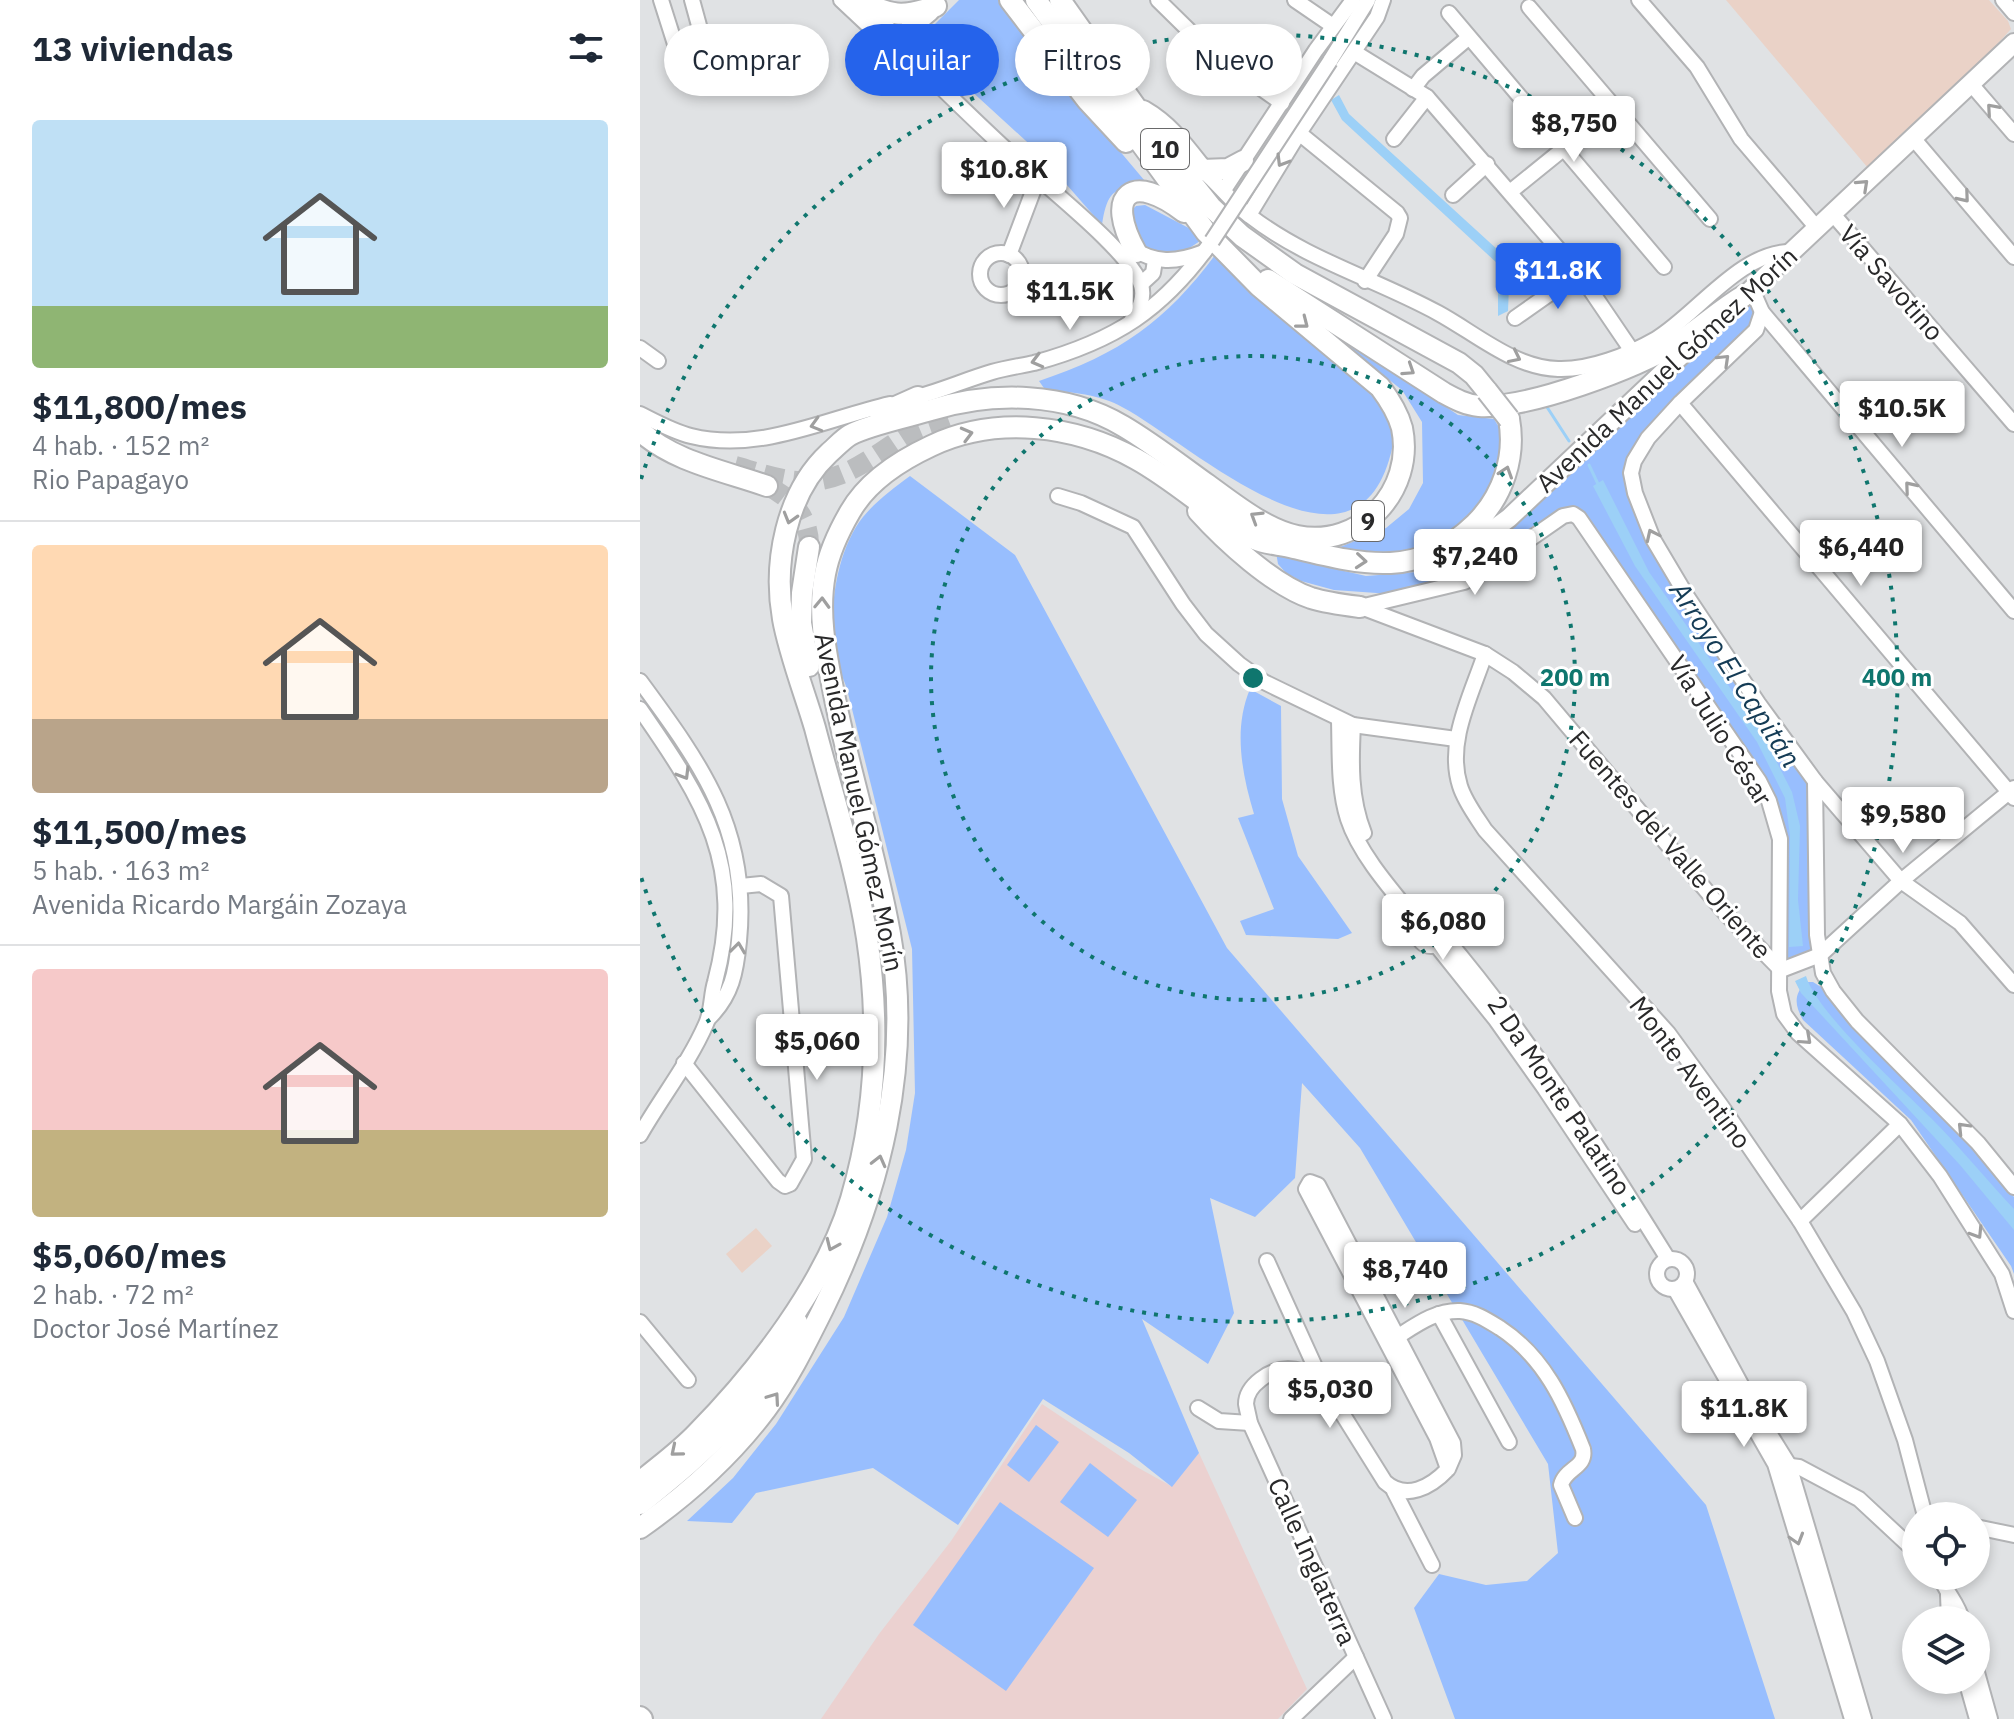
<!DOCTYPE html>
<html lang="es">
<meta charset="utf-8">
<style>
body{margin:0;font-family:"IBM Plex Sans",sans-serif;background:#f6f6f7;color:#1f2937;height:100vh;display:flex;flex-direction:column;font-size:30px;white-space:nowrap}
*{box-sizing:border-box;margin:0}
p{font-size:26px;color:#747a83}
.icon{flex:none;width:44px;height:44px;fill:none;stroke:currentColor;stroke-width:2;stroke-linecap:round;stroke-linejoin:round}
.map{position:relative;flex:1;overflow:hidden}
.details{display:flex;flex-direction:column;background:#fff;width:640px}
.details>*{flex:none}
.guide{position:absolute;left:24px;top:24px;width:760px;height:72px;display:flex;gap:16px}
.fabs{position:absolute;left:1262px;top:1502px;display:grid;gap:16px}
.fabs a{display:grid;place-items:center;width:88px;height:88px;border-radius:50%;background:#fff;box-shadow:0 4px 12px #0003;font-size:40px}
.price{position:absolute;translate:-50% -68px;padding:0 18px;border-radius:8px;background:#fff;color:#222;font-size:26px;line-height:52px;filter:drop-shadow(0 2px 4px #0008)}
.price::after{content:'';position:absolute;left:50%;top:48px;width:24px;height:18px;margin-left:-12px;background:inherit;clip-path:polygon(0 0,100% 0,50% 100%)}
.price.on{background:#2563eb;color:#fff}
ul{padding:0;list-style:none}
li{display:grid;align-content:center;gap:16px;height:424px;padding:0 32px}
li+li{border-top:2px solid #e0e1e3}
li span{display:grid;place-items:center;height:248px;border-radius:8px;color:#555}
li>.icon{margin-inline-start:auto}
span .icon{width:144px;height:144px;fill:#fffc;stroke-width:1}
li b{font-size:34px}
h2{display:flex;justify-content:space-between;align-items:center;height:96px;padding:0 32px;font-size:34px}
.chip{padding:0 28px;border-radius:36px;background:#fff;box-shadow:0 4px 12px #0003;font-size:28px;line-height:72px}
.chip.on{background:#2563eb;color:#fff}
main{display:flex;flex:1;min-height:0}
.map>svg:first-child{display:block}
.commercial{fill:#ead2c7}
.education{fill:#ebd1d0}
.green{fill:#98befe}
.water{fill:#9cd0f7}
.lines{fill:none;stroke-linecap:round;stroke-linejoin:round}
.stream{stroke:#9cd0f7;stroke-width:3}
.highway-tunnel{stroke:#bbbdbf;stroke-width:20;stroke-dasharray:20 10;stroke-linecap:butt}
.minor-casing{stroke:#b2b3b5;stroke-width:18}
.major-casing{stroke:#b2b3b5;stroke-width:22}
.highway-casing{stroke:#b2b3b5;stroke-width:24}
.minor{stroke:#fff;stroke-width:14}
.major{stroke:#fff;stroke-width:18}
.highway{stroke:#fff;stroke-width:20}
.minor-bridge-casing{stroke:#b2b3b5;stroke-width:18;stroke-linecap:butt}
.highway-bridge-casing{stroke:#b2b3b5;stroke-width:24;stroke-linecap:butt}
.minor-bridge{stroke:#fff;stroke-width:14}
.highway-bridge{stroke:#fff;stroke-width:20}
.oneway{stroke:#9f9f9f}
.ring{fill:none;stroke:#0f766e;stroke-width:4;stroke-dasharray:4 8}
.labels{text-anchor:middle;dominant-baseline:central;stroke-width:6;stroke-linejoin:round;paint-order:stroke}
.shield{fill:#fff;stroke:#69696a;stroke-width:2}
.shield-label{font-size:24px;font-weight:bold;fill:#29292a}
.street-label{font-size:26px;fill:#29292a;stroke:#fff}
.water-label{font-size:28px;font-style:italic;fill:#143b55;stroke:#fff}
.centre{fill:#0f766e;stroke:#fff;stroke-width:4}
.ring-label{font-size:24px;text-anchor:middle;font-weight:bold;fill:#0f766e;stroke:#fff;stroke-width:6;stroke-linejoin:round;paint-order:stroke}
</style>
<main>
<section class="details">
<h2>13 viviendas<svg class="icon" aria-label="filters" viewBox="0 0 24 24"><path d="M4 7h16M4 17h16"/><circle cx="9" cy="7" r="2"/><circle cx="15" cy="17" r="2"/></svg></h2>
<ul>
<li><span style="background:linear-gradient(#bfe0f5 75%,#8fb573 0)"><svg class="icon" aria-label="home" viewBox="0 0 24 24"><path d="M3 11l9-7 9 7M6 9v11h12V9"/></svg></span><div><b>$11,800/mes</b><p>4 hab. · 152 m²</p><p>Rio Papagayo</p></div></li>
<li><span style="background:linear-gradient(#ffd9b3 70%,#b9a48a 0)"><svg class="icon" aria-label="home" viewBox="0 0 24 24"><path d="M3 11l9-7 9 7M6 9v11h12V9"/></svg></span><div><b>$11,500/mes</b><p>5 hab. · 163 m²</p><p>Avenida Ricardo Margáin Zozaya</p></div></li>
<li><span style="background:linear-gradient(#f6c9c9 65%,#c2b280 0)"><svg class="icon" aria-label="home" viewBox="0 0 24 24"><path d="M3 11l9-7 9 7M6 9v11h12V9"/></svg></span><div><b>$5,060/mes</b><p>2 hab. · 72 m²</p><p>Doctor José Martínez</p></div></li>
</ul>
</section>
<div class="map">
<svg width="1374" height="1719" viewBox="0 0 1374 1719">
<rect width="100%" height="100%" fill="#e0e2e4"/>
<!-- commercial -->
<g class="commercial">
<path d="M 1086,0 L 1349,0 L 1368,21 L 1371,29 L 1344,59 L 1228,168 Z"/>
<path d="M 116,1228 L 132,1246 L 102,1273 L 86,1254 Z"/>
</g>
<!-- education -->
<path class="education" d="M 402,1404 L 495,1466 L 531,1486 L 559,1453 L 667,1689 L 638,1719 L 181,1719 L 239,1634 L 311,1541 Z"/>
<!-- green -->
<g class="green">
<path d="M 319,0 L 358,0 L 441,105 L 515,193 C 479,186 468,184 462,225 L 398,152 L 280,44 L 283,30 L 295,24 Z"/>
<path d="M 505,205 L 562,235 L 560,241 L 548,249 L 530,256 L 503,250 L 490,212 L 496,206 Z"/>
<path d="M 581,247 C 620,282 660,316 699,351 C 711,361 732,373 740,387 C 746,399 757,426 754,439 C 724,608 554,445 482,407 C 461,395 430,391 406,391 L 399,381 C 483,353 529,319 581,247 Z"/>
<path d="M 1112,289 L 1122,312 L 1116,330 L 994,461 L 1013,539 L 1175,781 L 1180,955 L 1141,970 L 1138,876 L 1129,801 L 939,518 L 923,516 L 841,573 L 765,595 L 694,590 L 661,581 L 646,573 L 638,564 L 636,552 L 661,561 L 726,576 L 790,571 L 849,535 Z"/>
<path d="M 652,303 L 818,415 L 854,419 L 860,429 L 866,455 L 842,513 L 777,556 L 693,550 L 746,528 L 769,509 L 783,483 L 782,422 L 762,390 Z"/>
<path d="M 270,476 L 375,555 L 587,948 L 1066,1505 L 1135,1719 L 815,1719 L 774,1608 L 799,1574 L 846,1585 L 887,1581 L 918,1553 L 908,1464 L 720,1148 L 662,1083 L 655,1178 L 615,1217 L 570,1198 L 594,1313 L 568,1364 L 502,1319 L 559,1453 L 532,1487 L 489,1453 L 403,1399 L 318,1525 L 233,1468 L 116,1493 L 92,1523 L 47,1521 L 93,1478 L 136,1424 L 204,1317 L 247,1217 L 266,1150 L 275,1093 L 272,949 L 207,689 C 203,677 197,665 195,654 C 188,612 196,551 223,517 C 236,501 254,488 270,476 Z"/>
<path d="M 610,689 L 641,706 L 642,799 L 658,856 L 712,933 L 698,939 L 606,935 L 600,921 L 634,909 L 598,818 L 614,814 C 602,774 593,729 610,689 Z"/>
<path d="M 1166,982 L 1173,982 L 1181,987 L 1214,1026 L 1344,1161 L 1374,1197 L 1374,1274 L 1371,1266 L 1271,1120 L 1163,1020 C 1155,1006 1153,995 1166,982 Z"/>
<path d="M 396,1425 L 419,1442 L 389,1482 L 367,1465 Z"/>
<path d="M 450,1463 L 497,1500 L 468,1537 L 420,1502 Z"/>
<path d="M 360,1502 L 454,1568 L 366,1691 L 273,1625 Z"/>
</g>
<!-- water -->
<g class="water">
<path d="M 699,95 L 709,114 L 870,261 L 868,311 L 858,316 L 858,264 L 702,120 L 691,100 Z"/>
<path d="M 963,480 L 1009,572 L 1123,735 L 1152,792 L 1160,826 L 1158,900 L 1163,946 L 1149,947 L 1150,836 L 1145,798 L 1117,742 L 995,566 L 953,486 Z"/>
<path d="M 1166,976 C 1176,1012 1262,1089 1291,1118 C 1320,1147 1346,1179 1374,1209 L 1374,1230 L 1320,1165 L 1161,993 L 1155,981 Z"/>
</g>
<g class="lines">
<!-- stream -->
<g class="stream">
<path d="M 905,404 L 929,441"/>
<path d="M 949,465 L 958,484"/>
</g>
<!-- highway-tunnel -->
<g class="highway-tunnel">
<path d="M 95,466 C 120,473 150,484 175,481 C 210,477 237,454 265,436 C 278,427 296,423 311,417"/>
<path d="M 127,486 C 153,498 170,519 169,547"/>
</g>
<defs>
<g id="minor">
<path d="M 21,0 L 41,63 L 52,71 L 72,73 L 52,0"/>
<path d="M 201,0 L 248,44 L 266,56"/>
<path d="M 518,0 L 575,56 L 642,103"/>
<path d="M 655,0 L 693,26"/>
<path d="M 999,0 L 1057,67 L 1101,139 L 1177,228"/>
<path d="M 1363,0 L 1374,13"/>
<path d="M 889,7 L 1070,219"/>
<path d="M 228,9 L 262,41 L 270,57 C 307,93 343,129 381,163 C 409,189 490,252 501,285 C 505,298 499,309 492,319"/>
<path d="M 809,13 L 1024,267"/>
<path d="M 714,52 L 787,97 L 939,273 L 992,351"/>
<path d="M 690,61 L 728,0"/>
<path d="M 1331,84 L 1374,134"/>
<path d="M 773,89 L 783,76 L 828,38"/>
<path d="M 659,133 L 757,213 L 760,218 L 756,234 L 725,281"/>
<path d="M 1273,138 L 1374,257"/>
<path d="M 754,139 L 787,97"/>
<path d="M 562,170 C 579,184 592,203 610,216 C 667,260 736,279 798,313 C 835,333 874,368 918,369 C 950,370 988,355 1016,339 C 1056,315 1101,251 1151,252"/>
<path d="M 584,190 L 676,50 L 713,0"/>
<path d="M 870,192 L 975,107"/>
<path d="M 813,195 L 847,164"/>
<path d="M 1192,213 L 1374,424"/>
<path d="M 609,215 L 659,133 L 737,17 L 743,0"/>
<path d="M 489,247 C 516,264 535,263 564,252"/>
<circle cx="361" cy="274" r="21"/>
<path d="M 369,255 L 398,178"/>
<path d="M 501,284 L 513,273 L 515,260"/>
<path d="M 1112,289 L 1122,312 L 1374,611"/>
<path d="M 1122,312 L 1116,330 L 1040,403 L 1008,438 L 994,461 L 991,473 L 995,493 L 1013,539 L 1048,598 L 1118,703 L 1175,781 L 1177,935 L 1183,973 L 1193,991 L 1217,1021 L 1338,1143 L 1374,1187"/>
<path d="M 875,318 L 939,273"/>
<path d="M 0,348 L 18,361"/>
<path d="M 270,399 C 298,392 325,380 352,372 C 366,368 380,366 394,363 C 475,341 523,310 572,241"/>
<path d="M 1040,403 L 1374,798"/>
<path d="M 0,414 C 16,422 34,432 51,436 C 119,453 185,419 250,404"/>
<path d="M 418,496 L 441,503 L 493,527 L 543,604 L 566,634 L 599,664 L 624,682 L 713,725 L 816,739"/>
<path d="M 720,607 L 824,582 L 841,573 L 923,516 L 933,514 L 939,518 L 1119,781 L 1129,801 L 1140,839 L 1139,991 L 1144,1014 L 1158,1033 L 1260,1124 L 1300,1176 L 1362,1274 L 1374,1311"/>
<path d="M 721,607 L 845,654 L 873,672 L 904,698 L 1086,914 L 1141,970"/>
<path d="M 845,654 C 831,696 806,742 820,786 C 825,802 836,816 845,830 L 1028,1033 L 1082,1107 L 1160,1221 L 1214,1312 L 1237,1361 L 1265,1440 L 1285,1516"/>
<path d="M 0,681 C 62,765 110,831 99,941 C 96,972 92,995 69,1018"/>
<path d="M 0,709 C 64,801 106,866 75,982 C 71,995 72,1011 66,1024 C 49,1063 21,1098 0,1135"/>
<path d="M 699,721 C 700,753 698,788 708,819 C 720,856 756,895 781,926"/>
<path d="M 713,725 C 711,762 710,798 724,833"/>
<path d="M 1175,781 L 1261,881 L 1320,923 L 1374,985"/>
<circle cx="791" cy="933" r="13"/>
<path d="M 804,936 C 889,1036 959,1148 1028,1259"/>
<path d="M 796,945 L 856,1020 L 905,1089 L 995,1224"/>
<path d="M 1141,970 L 1180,955 L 1261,881 L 1374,788"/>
<path d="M 44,1063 L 138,1181 L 145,1186 L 150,1184 L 164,1159 L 141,896 L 121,884 L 101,886"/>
<path d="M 1160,1221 L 1260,1124"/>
<circle cx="1032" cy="1274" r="15"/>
<path d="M 627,1261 L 680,1378"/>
<path d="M 1046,1283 L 1116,1412 L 1149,1465 L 1224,1719"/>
<path d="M 1035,1289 L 1135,1464 L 1212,1719"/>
<path d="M 799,1314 L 869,1442"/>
<path d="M 0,1322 L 48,1380"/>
<path d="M 757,1337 C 776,1325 796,1310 820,1311 C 835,1312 847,1320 860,1328 C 904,1357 924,1401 943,1449 C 947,1468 925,1468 921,1485 L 935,1518"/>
<path d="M 558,1408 L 579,1421 L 610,1423"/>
<path d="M 1143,1465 L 1159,1467 L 1219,1499 L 1276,1552"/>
<path d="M 754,1491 L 792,1565"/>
<path d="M 1336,1527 L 1374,1535"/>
<path d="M 1300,1576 C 1306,1593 1318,1603 1322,1620"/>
<path d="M 1308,1595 L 1309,1620"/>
<path d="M 1336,1669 L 1350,1719"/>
<path d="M 1326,1680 L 1337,1719"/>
<path d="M 651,1719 L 716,1657"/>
<path d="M 744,1719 L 610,1423 C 609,1417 607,1410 606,1404 C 606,1385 631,1369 648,1369 C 660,1369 670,1374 680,1378 L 745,1482 C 766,1501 791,1487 808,1469 L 797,1438 L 666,1189 L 670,1182 L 678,1185 L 813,1443 L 814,1455 L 808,1469"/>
</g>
<g id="major">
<path d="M 1096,304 L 1374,43"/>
<path d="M 800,552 L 817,552 L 828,548 L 869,518 L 1069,329"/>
</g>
<g id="highway">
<path d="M 220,0 C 250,16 263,18 296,6"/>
<path d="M 370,0 L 447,100 L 486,142"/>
<path d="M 420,0 L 529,154 L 571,207 L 602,236 L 655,274 L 819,363 L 834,375 L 847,391"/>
<path d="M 260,53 C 263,34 274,23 289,11"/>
<path d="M 503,111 C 529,126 544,147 562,170 L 588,169 L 603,161"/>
<path d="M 496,252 C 463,193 493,172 544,212"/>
<path d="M 628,280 L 804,393 C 815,399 826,405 839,406 C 889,409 996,368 1039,342 C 1062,327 1081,309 1105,295"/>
<path d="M 240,414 L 278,397"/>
<path d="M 0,431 C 34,462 85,471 127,486"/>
<path d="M 558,511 C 585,541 633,585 671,598 C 687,603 704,605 720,607"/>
<path d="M 169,666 L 161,623 L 162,593 L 169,547"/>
<path d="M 0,1482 C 19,1466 40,1451 57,1433 C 118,1371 186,1283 211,1199 C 236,1114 240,1025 227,938 C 216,867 193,797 175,728 C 165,694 149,653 143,619 C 133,563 146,493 189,453 C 195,448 203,439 210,435 C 228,425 271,416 291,410 C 353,391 426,392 483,426 C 512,443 540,465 568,485 C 594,504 625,529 657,536 C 720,549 775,491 762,428 C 758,413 749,399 740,387 L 619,286 L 566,232 L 396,0"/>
<path d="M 0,1504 C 64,1452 127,1400 157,1322"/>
<path d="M 0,1528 C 47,1495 91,1456 126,1409 C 149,1378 166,1343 183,1309 C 240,1193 273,1063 250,934 C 236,855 211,778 195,699 C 187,658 177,616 185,574 C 189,552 199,531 210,512 C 227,482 261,460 291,446 C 356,415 435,425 496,459 C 536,481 569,513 608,536 C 621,544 639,544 654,548 C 724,565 778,579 835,524 C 863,496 876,457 869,419"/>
<path d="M 0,1717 L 2,1719"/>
</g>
</defs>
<!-- minor casing -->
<use href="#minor" class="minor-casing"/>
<!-- major casing -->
<use href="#major" class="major-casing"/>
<!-- highway casing -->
<use href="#highway" class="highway-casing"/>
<!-- minor -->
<use href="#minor" class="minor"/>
<!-- major -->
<use href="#major" class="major"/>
<!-- highway -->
<use href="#highway" class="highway"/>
<defs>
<path id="minor-bridge" d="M 572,241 L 690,61"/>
<path id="highway-bridge" d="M 847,391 L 869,419"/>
</defs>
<!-- minor-bridge casing -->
<use href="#minor-bridge" class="minor-bridge-casing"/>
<!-- highway-bridge casing -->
<use href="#highway-bridge" class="highway-bridge-casing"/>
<!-- minor-bridge -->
<use href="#minor-bridge" class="minor-bridge"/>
<!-- highway-bridge -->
<use href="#highway-bridge" class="highway-bridge"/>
</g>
<!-- one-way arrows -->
<defs><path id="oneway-chevron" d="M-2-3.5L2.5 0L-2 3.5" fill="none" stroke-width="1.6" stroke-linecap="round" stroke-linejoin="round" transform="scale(2)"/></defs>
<g class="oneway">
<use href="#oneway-chevron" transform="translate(1352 109) rotate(-131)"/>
<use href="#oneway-chevron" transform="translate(642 161) rotate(121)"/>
<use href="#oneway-chevron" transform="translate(1223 185) rotate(-43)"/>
<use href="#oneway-chevron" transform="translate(1324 197) rotate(50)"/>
<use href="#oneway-chevron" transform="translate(663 323) rotate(38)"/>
<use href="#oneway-chevron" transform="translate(875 357) rotate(26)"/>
<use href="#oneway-chevron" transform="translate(1084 360) rotate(-44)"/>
<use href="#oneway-chevron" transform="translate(397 361) rotate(165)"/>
<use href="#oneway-chevron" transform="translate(769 370) rotate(33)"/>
<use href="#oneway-chevron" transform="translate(176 425) rotate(164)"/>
<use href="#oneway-chevron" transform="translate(327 434) rotate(-15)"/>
<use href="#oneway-chevron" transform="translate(866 472) rotate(-72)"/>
<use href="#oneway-chevron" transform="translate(1270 487) rotate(-130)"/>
<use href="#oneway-chevron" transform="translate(616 517) rotate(-148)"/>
<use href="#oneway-chevron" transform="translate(150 518) rotate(106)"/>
<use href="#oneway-chevron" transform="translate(1012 535) rotate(-115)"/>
<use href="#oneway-chevron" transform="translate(721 561) rotate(5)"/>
<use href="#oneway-chevron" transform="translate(182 603) rotate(-88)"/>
<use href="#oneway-chevron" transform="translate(44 774) rotate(59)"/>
<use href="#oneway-chevron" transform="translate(98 948) rotate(-83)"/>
<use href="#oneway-chevron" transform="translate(1166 1039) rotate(42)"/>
<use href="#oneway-chevron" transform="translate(1323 1128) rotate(-134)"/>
<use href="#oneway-chevron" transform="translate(239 1161) rotate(-76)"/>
<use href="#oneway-chevron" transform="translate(1337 1233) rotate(58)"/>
<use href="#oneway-chevron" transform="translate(192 1245) rotate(114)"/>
<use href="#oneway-chevron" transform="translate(134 1398) rotate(-55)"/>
<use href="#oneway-chevron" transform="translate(36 1451) rotate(140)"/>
<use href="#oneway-chevron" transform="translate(1157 1539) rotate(73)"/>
</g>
<!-- distance rings -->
<g class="ring">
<circle cx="613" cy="678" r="322"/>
<path d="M1 479A644 644 0 1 1 1 877"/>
</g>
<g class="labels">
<!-- shield labels -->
<g class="shield">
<rect x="501" y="129" width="48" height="40" rx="6"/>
<rect x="712" y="501" width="32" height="40" rx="6"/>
</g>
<g class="shield-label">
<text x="525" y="149">10</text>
<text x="728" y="521">9</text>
</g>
<!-- street labels -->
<g class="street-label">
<text transform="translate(1252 282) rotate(49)">Vía Savotino</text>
<text transform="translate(1026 369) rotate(-43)">Avenida Manuel Gómez Morín</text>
<text transform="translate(1081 730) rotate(58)">Vía Julio César</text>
<text transform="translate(220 802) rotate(78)">Avenida Manuel Gómez Morín</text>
<text transform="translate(1031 844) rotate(49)">Fuentes del Valle Oriente</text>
<text transform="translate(1051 1072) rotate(53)">Monte Aventino</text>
<text transform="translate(920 1095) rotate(56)">2 Da Monte Palatino</text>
<text transform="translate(673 1561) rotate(66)">Calle Inglaterra</text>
</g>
<!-- water labels -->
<g class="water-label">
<text transform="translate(1096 674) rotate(57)">Arroyo El Capitán</text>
</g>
</g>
<circle cx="613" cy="678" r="12" class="centre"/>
<g class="ring-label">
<text x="935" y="686">200 m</text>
<text x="1257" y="686">400 m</text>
</g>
</svg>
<div class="fabs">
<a><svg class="icon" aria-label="locate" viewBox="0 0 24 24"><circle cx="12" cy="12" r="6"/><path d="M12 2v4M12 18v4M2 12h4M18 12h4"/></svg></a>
<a><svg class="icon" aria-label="layers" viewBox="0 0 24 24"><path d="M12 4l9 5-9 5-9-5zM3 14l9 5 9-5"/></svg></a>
</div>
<b class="price" style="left:934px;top:164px">$8,750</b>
<b class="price" style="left:364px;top:210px">$10.8K</b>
<b class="price on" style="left:918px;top:311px">$11.8K</b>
<b class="price" style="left:430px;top:332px">$11.5K</b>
<b class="price" style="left:1262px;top:449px">$10.5K</b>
<b class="price" style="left:1221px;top:588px">$6,440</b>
<b class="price" style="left:835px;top:597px">$7,240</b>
<b class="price" style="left:1263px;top:855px">$9,580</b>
<b class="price" style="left:803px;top:962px">$6,080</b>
<b class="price" style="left:177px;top:1082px">$5,060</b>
<b class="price" style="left:765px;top:1310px">$8,740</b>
<b class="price" style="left:690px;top:1430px">$5,030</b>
<b class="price" style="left:1104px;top:1449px">$11.8K</b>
<div class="guide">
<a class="chip">Comprar</a>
<a class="chip on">Alquilar</a>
<a class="chip">Filtros</a>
<a class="chip">Nuevo</a>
</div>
</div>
</main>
